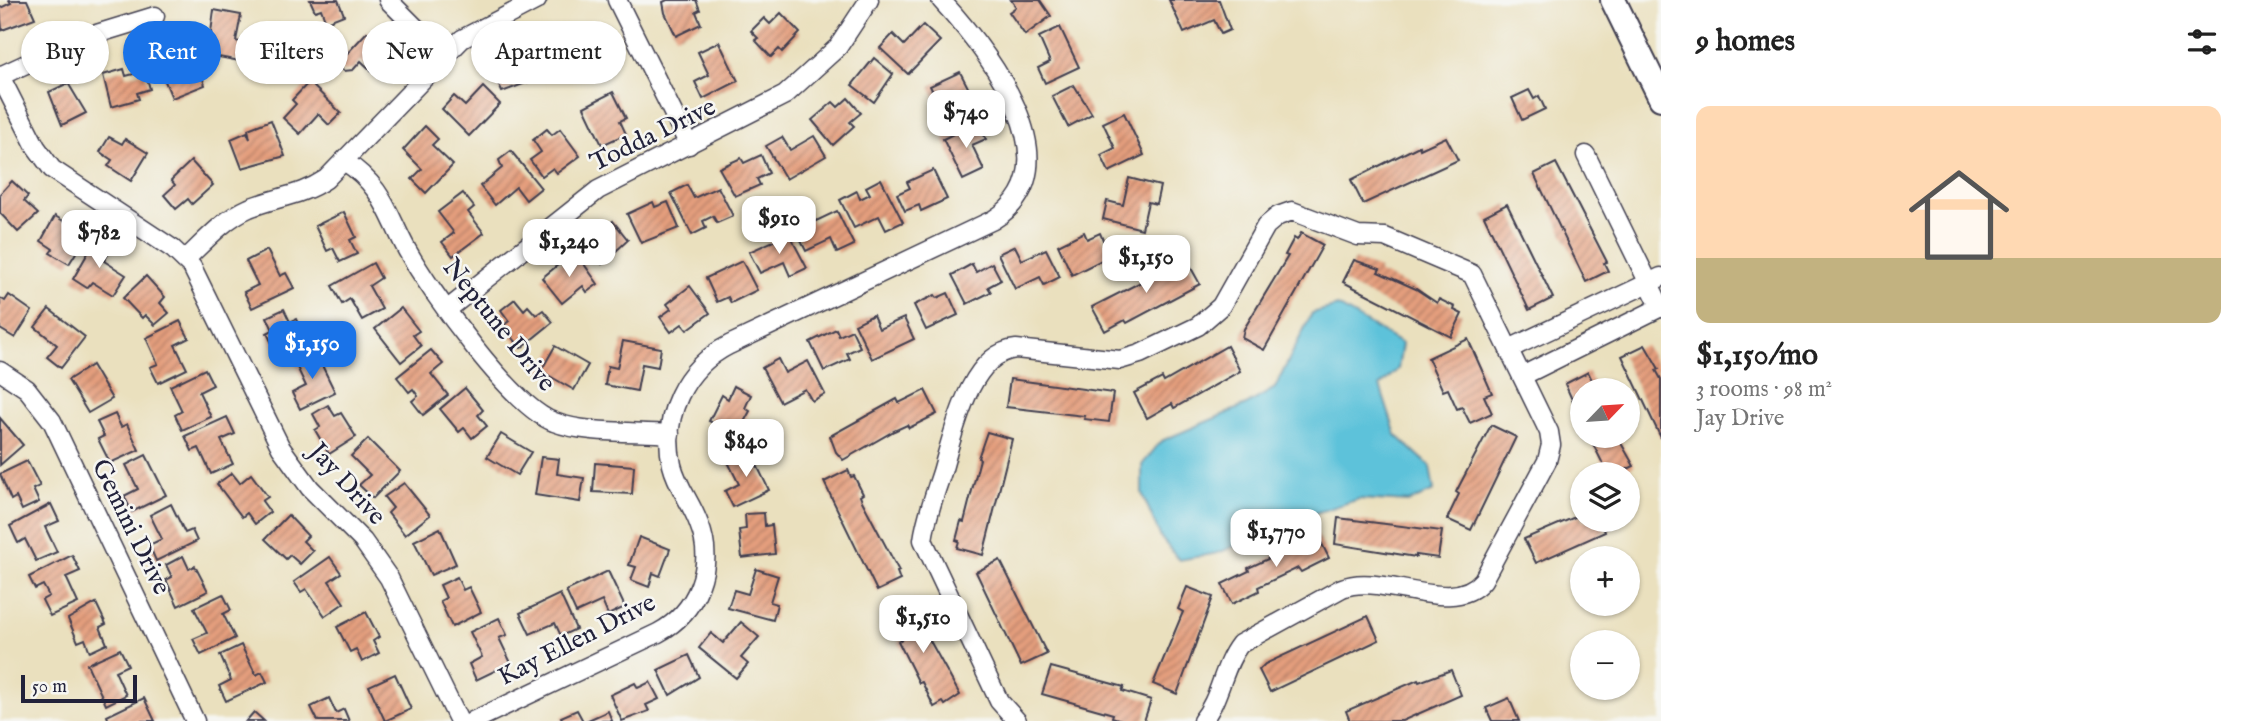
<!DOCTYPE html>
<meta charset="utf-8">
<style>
body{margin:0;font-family:"IM FELL English",serif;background:#f6f6f6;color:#222;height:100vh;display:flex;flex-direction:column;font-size:26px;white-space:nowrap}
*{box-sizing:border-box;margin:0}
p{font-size:23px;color:#767676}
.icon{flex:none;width:38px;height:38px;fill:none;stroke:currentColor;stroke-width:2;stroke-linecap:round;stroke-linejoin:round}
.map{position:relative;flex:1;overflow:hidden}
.details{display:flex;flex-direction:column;background:#fff;width:595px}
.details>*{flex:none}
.top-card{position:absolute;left:21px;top:21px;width:665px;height:63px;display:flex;gap:14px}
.needle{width:46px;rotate:65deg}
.buttons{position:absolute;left:1570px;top:378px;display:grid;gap:14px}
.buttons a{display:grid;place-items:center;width:70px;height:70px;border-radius:50%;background:#fff;box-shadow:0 2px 5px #0004;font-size:35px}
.scale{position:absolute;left:21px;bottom:18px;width:116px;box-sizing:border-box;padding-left:7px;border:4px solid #22223b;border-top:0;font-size:19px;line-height:24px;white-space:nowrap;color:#22223b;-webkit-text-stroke:5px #f6f6f2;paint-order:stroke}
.price{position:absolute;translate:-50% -60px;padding:0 16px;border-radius:14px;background:#fff;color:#222;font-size:23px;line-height:46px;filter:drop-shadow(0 2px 4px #0008)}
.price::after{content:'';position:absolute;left:50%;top:42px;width:21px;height:16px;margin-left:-10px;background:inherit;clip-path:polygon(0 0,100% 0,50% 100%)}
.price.on{background:#1a73e8;color:#fff}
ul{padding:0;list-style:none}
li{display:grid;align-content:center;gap:14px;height:371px;padding:0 35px}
li span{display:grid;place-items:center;height:217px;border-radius:14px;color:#555}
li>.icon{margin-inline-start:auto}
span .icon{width:126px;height:126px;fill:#fffc;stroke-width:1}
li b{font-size:30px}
h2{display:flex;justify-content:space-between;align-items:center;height:84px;padding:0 35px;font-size:30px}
.tag{padding:0 24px;border-radius:32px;background:#fff;box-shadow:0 2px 5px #0004;font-size:24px;line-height:63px}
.tag.on{background:#1a73e8;color:#fff}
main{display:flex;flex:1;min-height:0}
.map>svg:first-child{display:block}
.water{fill:#5dc2da;stroke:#40728a;stroke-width:2}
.building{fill:url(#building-hatch)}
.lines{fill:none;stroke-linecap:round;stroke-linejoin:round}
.street-casing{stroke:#403e4f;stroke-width:21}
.secondary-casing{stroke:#403e4f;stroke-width:28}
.street{stroke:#fff;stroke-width:18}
.secondary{stroke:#fff;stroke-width:24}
.labels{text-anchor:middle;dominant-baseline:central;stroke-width:5;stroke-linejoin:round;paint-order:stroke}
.street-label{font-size:26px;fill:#22223b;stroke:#f6f6f2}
</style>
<main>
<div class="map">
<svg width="1661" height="721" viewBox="0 0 1661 721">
<defs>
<pattern id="building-hatch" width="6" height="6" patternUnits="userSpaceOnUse" patternTransform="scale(1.75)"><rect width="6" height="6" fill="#e49e7d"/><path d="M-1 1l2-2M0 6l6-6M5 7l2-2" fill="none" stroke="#b88068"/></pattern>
</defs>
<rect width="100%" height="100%" fill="#f6f6f2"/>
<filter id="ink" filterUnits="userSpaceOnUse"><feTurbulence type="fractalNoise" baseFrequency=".0143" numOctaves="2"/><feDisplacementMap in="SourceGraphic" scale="14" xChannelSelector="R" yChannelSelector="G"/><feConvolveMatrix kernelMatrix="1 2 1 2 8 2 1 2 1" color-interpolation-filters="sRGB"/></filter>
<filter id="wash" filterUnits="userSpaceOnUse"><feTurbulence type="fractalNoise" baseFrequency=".00686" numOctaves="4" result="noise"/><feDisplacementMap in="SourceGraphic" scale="28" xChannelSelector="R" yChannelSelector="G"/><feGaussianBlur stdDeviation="1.57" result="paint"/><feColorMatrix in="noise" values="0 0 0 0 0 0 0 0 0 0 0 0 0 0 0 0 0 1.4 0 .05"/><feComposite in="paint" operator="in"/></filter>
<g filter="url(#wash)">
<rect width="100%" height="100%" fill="#eae0be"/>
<!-- water -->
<path class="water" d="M 1338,306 L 1402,344 L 1398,369 L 1380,386 L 1396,435 L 1430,466 L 1434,491 L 1409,502 L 1359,499 L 1306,516 L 1218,553 L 1179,560 L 1161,538 L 1142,493 L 1142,465 L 1161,441 L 1246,405 L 1275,388 L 1312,313 Z"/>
<g id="blocks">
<!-- building -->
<g class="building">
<path d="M 9,0 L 27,0 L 35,18 L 2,30 L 0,8 L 11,3 Z"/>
<path d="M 310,0 L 338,0 L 344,15 L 326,22 L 321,9 L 315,11 Z"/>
<path d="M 667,0 L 696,0 L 700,10 L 696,12 L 701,24 L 676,36 L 665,13 L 663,2 Z"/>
<path d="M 1011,0 L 1040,0 L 1051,16 L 1025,35 L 1009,12 L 1016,7 Z"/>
<path d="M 1169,0 L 1219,0 L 1230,30 L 1221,34 L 1214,20 L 1184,33 Z"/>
<path d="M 214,10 L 241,15 L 236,41 L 243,43 L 240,61 L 208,55 Z"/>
<path d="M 781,13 L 800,33 L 782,52 L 779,49 L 771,57 L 755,40 L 758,38 L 751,31 L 764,18 L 770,24 Z"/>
<path d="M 923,25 L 940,41 L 908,74 L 880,48 L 893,34 L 904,45 Z"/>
<path d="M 562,26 L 568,39 L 592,28 L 605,56 L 590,62 L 587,56 L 563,68 L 546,33 Z"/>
<path d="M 1060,27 L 1079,67 L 1045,83 L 1038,68 L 1050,62 L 1039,37 Z"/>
<path d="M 367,32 L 392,56 L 375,74 L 361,61 L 353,70 L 344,71 L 340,67 L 342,59 Z"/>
<path d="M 719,42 L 738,81 L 703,99 L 695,82 L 709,75 L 698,52 Z"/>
<path d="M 514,51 L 517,57 L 530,51 L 542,77 L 502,92 L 489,63 Z"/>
<path d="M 874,58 L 893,74 L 874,102 L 852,85 Z"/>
<path d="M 196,61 L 205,85 L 172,98 L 162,74 Z"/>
<path d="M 124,69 L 126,76 L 145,71 L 150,89 L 137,93 L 139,99 L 111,107 L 103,75 Z"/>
<path d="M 960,72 L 973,97 L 966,101 L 972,113 L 955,122 L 948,109 L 943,112 L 930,86 Z"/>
<path d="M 309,82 L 341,113 L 329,125 L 318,114 L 300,134 L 283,118 L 296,104 L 292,100 Z"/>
<path d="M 68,83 L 86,113 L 62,125 L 49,92 Z"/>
<path d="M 1074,85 L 1092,114 L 1068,127 L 1052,96 Z"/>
<path d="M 483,87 L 500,104 L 469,136 L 442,109 L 454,96 L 465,106 Z"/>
<path d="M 1529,90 L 1534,99 L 1539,96 L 1545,109 L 1522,120 L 1512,98 Z"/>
<path d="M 613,92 L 626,118 L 620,121 L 626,134 L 602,145 L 584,107 Z"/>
<path d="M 848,98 L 861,113 L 850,122 L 854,126 L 833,145 L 812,120 L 833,102 L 838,107 Z"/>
<path d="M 1124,113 L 1144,155 L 1109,172 L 1101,155 L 1115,148 L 1103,123 Z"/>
<path d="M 271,120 L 285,156 L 242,168 L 231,139 L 247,132 L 250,139 L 248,129 Z"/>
<path d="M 978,122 L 986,139 L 972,145 L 984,170 L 963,180 L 943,139 Z"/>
<path d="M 425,126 L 438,139 L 432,145 L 453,165 L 426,193 L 412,179 L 422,169 L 403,150 Z"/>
<path d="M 547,129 L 552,135 L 560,129 L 580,156 L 557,173 L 553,168 L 542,176 L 530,160 L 541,152 L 533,140 Z"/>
<path d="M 814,136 L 826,156 L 786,179 L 766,146 L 782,137 L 790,150 Z"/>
<path d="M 109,137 L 122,144 L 125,139 L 148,153 L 131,181 L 108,166 L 112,160 L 100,152 Z"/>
<path d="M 1446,137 L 1458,160 L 1363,204 L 1351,180 L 1419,146 L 1420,149 Z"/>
<path d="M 511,151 L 541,188 L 526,200 L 516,187 L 495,205 L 480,186 L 502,168 L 499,160 Z"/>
<path d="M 761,155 L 769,173 L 757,179 L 760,185 L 735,196 L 719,168 L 741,158 L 744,163 Z"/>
<path d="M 191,161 L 213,185 L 192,204 L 188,199 L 176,209 L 164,195 L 175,185 L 171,180 Z"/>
<path d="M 1556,163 L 1607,262 L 1604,263 L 1608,271 L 1586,282 L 1534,174 Z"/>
<path d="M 933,170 L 947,199 L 921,211 L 919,205 L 905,211 L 897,194 L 910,188 L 907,182 Z"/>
<path d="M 1129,178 L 1160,186 L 1156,204 L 1148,202 L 1142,229 L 1103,219 L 1107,201 L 1123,205 Z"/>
<path d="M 881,179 L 903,222 L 886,230 L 879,216 L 854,228 L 840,200 L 857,191 L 860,199 L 870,194 L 866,187 Z"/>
<path d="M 12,181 L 28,196 L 24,201 L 38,214 L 18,232 L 0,213 L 0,194 Z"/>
<path d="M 687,185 L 694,198 L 718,187 L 733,216 L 717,223 L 713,216 L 703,221 L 706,228 L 692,235 L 671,193 Z"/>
<path d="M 463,193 L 474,207 L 468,212 L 484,233 L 453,256 L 442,242 L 454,233 L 438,212 Z"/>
<path d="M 653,202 L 655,207 L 668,202 L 679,228 L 641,243 L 627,214 Z"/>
<path d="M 1507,204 L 1553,298 L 1529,310 L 1484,216 Z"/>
<path d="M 837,211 L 854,245 L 837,253 L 831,239 L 806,251 L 792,223 L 808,215 L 812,223 Z"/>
<path d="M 344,212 L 356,237 L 350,240 L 357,254 L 340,262 L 333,248 L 327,251 L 315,226 Z"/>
<path d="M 55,216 L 87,235 L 69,264 L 50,253 L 53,249 L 41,241 Z"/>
<path d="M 613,221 L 628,240 L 602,264 L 585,242 Z"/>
<path d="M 1084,232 L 1087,239 L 1100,233 L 1110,256 L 1072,275 L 1058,245 Z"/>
<path d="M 1301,233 L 1323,245 L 1264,350 L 1242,338 L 1244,329 L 1288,256 L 1285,255 L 1294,238 L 1297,240 Z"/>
<path d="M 789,234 L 807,268 L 790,276 L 784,262 L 760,273 L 749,252 Z"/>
<path d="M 96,239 L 111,249 L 104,261 L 126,275 L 113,295 L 92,282 L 87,288 L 73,279 Z"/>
<path d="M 1015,246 L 1022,260 L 1046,249 L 1060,277 L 1044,285 L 1040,277 L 1015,289 L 998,254 Z"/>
<path d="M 267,250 L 280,276 L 286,273 L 294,288 L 252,308 L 244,292 L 258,285 L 246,261 Z"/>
<path d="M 579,257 L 598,284 L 587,292 L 583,286 L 562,303 L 542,278 L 564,260 L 568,265 Z"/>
<path d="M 1186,259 L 1200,284 L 1127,323 L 1125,320 L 1105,331 L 1092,307 Z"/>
<path d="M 1354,260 L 1380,269 L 1378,272 L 1416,289 L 1437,303 L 1439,299 L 1455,307 L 1454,310 L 1462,314 L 1451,337 L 1343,282 Z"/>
<path d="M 742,261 L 757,290 L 731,303 L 728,297 L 717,302 L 706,278 Z"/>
<path d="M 373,263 L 381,278 L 369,286 L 382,309 L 362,320 L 350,299 L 342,304 L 332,286 Z"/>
<path d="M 992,263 L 1001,280 L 988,287 L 991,292 L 967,304 L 952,275 L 972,264 L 976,272 Z"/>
<path d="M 146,276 L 165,297 L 160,303 L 169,313 L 155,325 L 145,315 L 142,318 L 123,298 Z"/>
<path d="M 690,286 L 710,313 L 687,330 L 682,324 L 671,332 L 660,317 L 671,309 L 667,304 Z"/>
<path d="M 948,293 L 958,315 L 926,330 L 914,305 L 935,295 L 937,298 Z"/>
<path d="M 9,295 L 32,311 L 15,338 L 0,329 L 0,298 L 5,301 Z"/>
<path d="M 515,299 L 524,310 L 528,306 L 536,315 L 543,310 L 553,322 L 521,348 L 503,326 L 509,321 L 501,310 Z"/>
<path d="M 401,308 L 419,331 L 413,335 L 421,346 L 401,362 L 375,329 Z"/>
<path d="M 49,309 L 85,337 L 61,368 L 47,357 L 57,345 L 35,327 Z"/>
<path d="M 284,309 L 290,322 L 296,319 L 308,345 L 279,358 L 267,333 L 273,330 L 267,317 Z"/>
<path d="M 873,315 L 879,329 L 904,318 L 914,339 L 872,359 L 855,324 Z"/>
<path d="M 180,321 L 189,338 L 175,345 L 187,369 L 158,383 L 150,367 L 158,364 L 146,338 Z"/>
<path d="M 836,329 L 839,336 L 852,330 L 860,347 L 847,353 L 850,359 L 824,371 L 810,342 Z"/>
<path d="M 1468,339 L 1492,393 L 1484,396 L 1492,413 L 1470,423 L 1462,407 L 1457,409 L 1448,389 L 1443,391 L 1428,358 Z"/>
<path d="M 623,341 L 661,348 L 658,367 L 642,364 L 637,391 L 605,385 L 608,366 L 617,368 Z"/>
<path d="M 1645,345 L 1659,369 L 1656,370 L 1661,379 L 1661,438 L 1622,356 Z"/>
<path d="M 555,346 L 588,365 L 574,390 L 541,371 Z"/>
<path d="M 1227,346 L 1240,371 L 1174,408 L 1172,404 L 1147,418 L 1134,393 L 1162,378 L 1164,382 Z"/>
<path d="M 431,350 L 443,364 L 431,374 L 448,395 L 423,415 L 412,401 L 418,396 L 413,389 L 409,392 L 397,377 Z"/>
<path d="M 315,351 L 335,392 L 300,409 L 292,393 L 306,386 L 294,361 Z"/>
<path d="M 778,359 L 785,373 L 808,361 L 825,394 L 812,401 L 805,389 L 780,402 L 762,368 Z"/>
<path d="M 92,365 L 112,399 L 88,413 L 68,380 Z"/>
<path d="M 205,369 L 213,385 L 199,392 L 211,417 L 182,430 L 175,415 L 182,411 L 170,386 Z"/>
<path d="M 1588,372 L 1597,390 L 1582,390 L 1582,422 L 1565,384 Z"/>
<path d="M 1010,379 L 1113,393 L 1109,422 L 1084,419 L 1085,416 L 1006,407 Z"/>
<path d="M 734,386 L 751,395 L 745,408 L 750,411 L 737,435 L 709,421 L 722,395 L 728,399 Z"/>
<path d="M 465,388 L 483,410 L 478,415 L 487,426 L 472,438 L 464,428 L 459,432 L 440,409 Z"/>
<path d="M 925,390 L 937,414 L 909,428 L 907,425 L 894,431 L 843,460 L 836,452 L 830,436 L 897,399 L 899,403 Z"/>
<path d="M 328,405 L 335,416 L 341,413 L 356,437 L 329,454 L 315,430 L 320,427 L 313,414 Z"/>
<path d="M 115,414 L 121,427 L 127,424 L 139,450 L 110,463 L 98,439 L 104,436 L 97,422 Z"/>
<path d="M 227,417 L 235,434 L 221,440 L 233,464 L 211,474 L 199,448 L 192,451 L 185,436 Z"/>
<path d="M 0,418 L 23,445 L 0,465 Z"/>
<path d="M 1491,425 L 1516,437 L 1471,530 L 1447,519 L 1459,494 L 1456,492 Z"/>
<path d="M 987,432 L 1012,439 L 983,555 L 957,548 L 959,541 L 956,540 L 961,521 L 964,522 L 980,459 L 978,458 Z"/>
<path d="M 501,434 L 531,452 L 517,475 L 487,457 Z"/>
<path d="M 1589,436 L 1617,436 L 1634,466 L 1617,474 L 1608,474 Z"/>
<path d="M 368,439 L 400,471 L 373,498 L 359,485 L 370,475 L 351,456 Z"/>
<path d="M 749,449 L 769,490 L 733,507 L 725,491 L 739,484 L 727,460 Z"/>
<path d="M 146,455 L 166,495 L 132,512 L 124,496 L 138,489 L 126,465 Z"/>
<path d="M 541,457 L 559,459 L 557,474 L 584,478 L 580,502 L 535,495 Z"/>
<path d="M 27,461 L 40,486 L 33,489 L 39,502 L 22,510 L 16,497 L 11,500 L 0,474 Z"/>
<path d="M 595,463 L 634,466 L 632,494 L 593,492 Z"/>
<path d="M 848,470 L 851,477 L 854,476 L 863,494 L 860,496 L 862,501 L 899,571 L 897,572 L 900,580 L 877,591 L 824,482 Z"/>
<path d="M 232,473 L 240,483 L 251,474 L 268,497 L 262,501 L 270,512 L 255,524 L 247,513 L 242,517 L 217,484 Z"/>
<path d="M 404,483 L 430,515 L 405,535 L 388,513 L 393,508 L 384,497 Z"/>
<path d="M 51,504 L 59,521 L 45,527 L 57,552 L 36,561 L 25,539 L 18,543 L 10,526 Z"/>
<path d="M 171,504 L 185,533 L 192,530 L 197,541 L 156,561 L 149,545 L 162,539 L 150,515 Z"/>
<path d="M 764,513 L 765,526 L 772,525 L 775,554 L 742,558 L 739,530 L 746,529 L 745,514 Z"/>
<path d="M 1582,514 L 1582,520 L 1623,520 L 1604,529 L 1605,532 L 1536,563 L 1524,539 Z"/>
<path d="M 288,515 L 308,536 L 303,541 L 313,551 L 300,564 L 290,555 L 286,559 L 265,539 Z"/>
<path d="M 1338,518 L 1442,531 L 1438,558 L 1416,555 L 1416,557 L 1335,544 Z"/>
<path d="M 440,528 L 456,564 L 431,575 L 414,541 Z"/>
<path d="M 1318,536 L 1329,558 L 1301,572 L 1298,568 L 1258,587 L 1259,591 L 1232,604 L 1222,584 L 1249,571 L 1248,568 Z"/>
<path d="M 639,537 L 670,549 L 660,576 L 653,573 L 649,587 L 631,580 L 636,567 L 629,565 Z"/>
<path d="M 72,555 L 80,571 L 66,577 L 78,603 L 50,616 L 42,600 L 49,596 L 43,585 L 35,589 L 29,577 Z"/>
<path d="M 183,556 L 189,569 L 195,566 L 208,591 L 178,606 L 166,580 L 172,577 L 166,565 Z"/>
<path d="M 330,557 L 341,573 L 329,581 L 344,603 L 325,616 L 306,589 L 301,592 L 294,582 Z"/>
<path d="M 1000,560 L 1047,654 L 1021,666 L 976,572 Z"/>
<path d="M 756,569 L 778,576 L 770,602 L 777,604 L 773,620 L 728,608 L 734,590 L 748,594 Z"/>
<path d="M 608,571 L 625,607 L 608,615 L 602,601 L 576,613 L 566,591 Z"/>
<path d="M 457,577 L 463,590 L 469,587 L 481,612 L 452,627 L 440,601 L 446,598 L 440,585 Z"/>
<path d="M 1187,587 L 1213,597 L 1177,694 L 1153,684 L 1183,612 L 1178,609 Z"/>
<path d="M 223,594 L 231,610 L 223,614 L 235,638 L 201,655 L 193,639 L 207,633 L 194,608 Z"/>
<path d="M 560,594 L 576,629 L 561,636 L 555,623 L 530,634 L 520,613 Z"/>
<path d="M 914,601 L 928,628 L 924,630 L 960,695 L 945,705 L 943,702 L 934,707 L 922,682 L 919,683 L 898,641 L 902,639 L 889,614 Z"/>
<path d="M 96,603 L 106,624 L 100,627 L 107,644 L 90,652 L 85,639 L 78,642 L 68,619 Z"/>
<path d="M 366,612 L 379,637 L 373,641 L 379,653 L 362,662 L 356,649 L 350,652 L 337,627 Z"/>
<path d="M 1368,616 L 1379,640 L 1270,692 L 1259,670 L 1265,664 Z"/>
<path d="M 499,618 L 507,635 L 499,638 L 511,663 L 476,680 L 469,664 L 482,657 L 470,632 Z"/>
<path d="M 741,622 L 759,637 L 741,658 L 748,664 L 736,678 L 699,648 L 711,633 L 723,643 Z"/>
<path d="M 241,645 L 256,675 L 262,672 L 267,682 L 226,701 L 219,686 L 231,680 L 220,655 Z"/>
<path d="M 120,649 L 128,665 L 115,671 L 126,695 L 106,705 L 87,664 Z"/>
<path d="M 689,655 L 699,677 L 670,695 L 658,670 Z"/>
<path d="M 1051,667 L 1124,687 L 1122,691 L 1151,700 L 1144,721 L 1124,721 L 1112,717 L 1113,714 L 1042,694 Z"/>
<path d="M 1451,670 L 1461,695 L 1402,721 L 1350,721 L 1346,711 L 1418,680 L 1419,682 Z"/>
<path d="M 395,674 L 411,709 L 385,721 L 369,686 Z"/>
<path d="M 650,682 L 659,699 L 646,705 L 649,711 L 622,721 L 610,695 L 635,683 L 638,688 Z"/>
<path d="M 144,698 L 155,721 L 109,721 L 107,716 Z"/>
<path d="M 329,698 L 336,713 L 344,709 L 349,721 L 318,721 L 311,707 Z"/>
<path d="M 1509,698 L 1519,721 L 1492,721 L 1486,708 Z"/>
<path d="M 577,710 L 583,721 L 563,721 L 561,717 Z"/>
<path d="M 608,711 L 612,721 L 586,721 Z"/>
<path d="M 254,712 L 264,721 L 246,721 Z"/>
</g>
</g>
</g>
<g filter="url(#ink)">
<use href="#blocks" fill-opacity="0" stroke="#403e4f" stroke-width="2"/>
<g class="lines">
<defs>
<g id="street">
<path d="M 388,0 L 445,57"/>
<path d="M 617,0 L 689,145"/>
<path d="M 0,76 L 36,147 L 52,169 L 173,249 L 192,267 L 281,448 L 310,488 L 363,541 L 389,578 L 459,721"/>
<path d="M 0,76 L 80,39 L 155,16"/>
<path d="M 1586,155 L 1661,308"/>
<path d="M 344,161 C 383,186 387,213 407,250 C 430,291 512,407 554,422 C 585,434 635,431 670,434"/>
<path d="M 185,260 C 205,241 224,219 249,208 C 276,197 301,196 326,179 L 462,39 L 537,0"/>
<path d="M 448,309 L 598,190 L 785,95 L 838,47 L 869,0"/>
<path d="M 1509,349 L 1661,277"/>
<path d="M 0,371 L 27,389 L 52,421 L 195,721"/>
<path d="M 1522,376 L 1661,307"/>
<path d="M 473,721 L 658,633 C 697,612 716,566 699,524 C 692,504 677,486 672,465 C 661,416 684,368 729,345 L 993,220 C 1080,167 985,48 941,0"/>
<path d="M 1017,721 L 999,701 L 923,540 C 926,517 935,494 942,472 C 953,435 969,353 1016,349 L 1120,360 L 1140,354 L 1198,326 L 1221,306 L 1266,226 L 1278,216 L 1292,211 L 1358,236 L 1385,237 L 1472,274 L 1549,432 L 1551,445 L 1547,461 L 1483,580 C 1452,618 1382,571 1342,588 L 1240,644 C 1222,667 1221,698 1202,721"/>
</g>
<path id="secondary" d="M 1613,0 L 1661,98"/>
</defs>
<!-- street casing -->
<use href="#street" class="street-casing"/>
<!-- secondary casing -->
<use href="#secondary" class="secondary-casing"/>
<!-- street -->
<use href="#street" class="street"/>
<!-- secondary -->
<use href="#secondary" class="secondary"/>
</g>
</g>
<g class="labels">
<!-- street labels -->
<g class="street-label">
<text transform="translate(653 135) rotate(-26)">Todda Drive</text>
<text transform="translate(499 325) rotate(51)">Neptune Drive</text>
<text transform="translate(347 484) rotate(48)">Jay Drive</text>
<text transform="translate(131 527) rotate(64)">Gemini Drive</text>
<text transform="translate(577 640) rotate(-27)">Kay Ellen Drive</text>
</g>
</g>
</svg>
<div class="buttons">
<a><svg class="needle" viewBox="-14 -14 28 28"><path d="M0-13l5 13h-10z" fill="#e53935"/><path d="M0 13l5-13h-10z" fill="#767676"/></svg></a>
<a><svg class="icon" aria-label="layers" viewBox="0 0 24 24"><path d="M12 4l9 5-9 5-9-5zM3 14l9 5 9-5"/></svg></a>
<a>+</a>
<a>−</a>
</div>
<div class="scale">50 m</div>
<b class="price" style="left:966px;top:150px">$740</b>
<b class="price" style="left:779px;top:256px">$910</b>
<b class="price" style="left:99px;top:270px">$782</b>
<b class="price" style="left:569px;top:279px">$1,240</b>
<b class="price" style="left:1146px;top:295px">$1,150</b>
<b class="price on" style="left:312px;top:381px">$1,150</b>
<b class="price" style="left:746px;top:479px">$840</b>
<b class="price" style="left:1276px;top:569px">$1,770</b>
<b class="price" style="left:923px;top:655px">$1,510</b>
<div class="top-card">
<a class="tag">Buy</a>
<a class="tag on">Rent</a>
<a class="tag">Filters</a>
<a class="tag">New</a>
<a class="tag">Apartment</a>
</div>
</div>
<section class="details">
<h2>9 homes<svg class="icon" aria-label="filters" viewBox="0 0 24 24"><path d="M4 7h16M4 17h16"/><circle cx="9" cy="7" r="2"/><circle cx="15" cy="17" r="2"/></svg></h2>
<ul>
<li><span style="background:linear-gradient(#ffd9b3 70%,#c2b280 0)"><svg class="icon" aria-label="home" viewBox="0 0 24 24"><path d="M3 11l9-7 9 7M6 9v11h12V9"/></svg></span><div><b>$1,150/mo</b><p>3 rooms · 98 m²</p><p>Jay Drive</p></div></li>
</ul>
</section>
</main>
